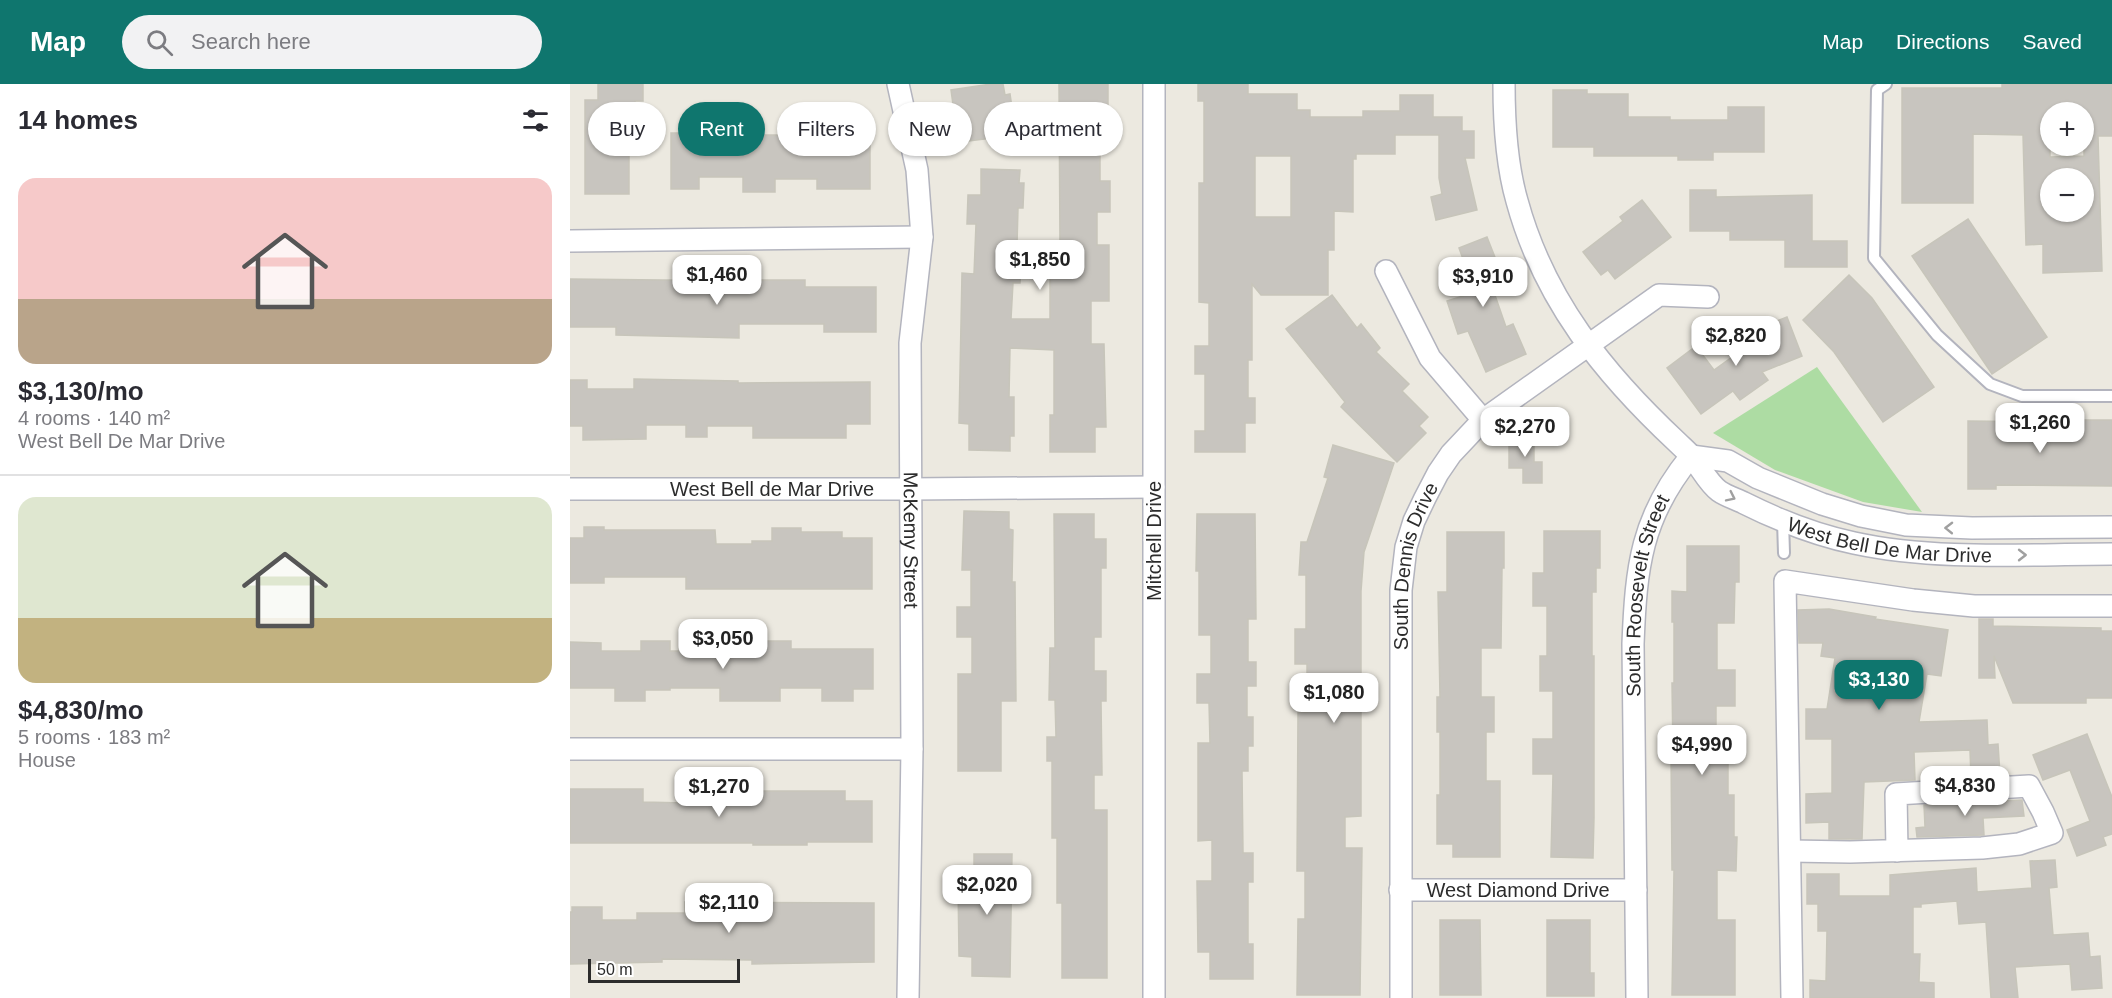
<!DOCTYPE html>
<meta charset="utf-8">
<style>
body{margin:0;font-family:Arial,sans-serif;background:#f2f2f3;color:#2b2b33;height:100vh;display:flex;flex-direction:column;font-size:22px;white-space:nowrap}
*{box-sizing:border-box;margin:0}
p{font-size:20px;color:#7c7c81}
.icon{flex:none;width:33px;height:33px;fill:none;stroke:currentColor;stroke-width:2;stroke-linecap:round;stroke-linejoin:round}
.map{position:relative;flex:1;overflow:hidden}
.panel{display:flex;flex-direction:column;background:#fff;width:570px}
.panel>*{flex:none}
.hud{position:absolute;left:18px;top:18px;width:570px;height:54px;display:flex;gap:12px}
.buttons{position:absolute;left:1470px;top:18px;display:grid;gap:12px}
.buttons a{display:grid;place-items:center;width:54px;height:54px;border-radius:50%;background:#fff;box-shadow:0 2px 4px #0004;font-size:30px}
.scale{position:absolute;left:18px;bottom:15px;width:152px;box-sizing:border-box;padding-left:6px;border:3px solid #2c2c2c;border-top:0;font-size:16px;line-height:21px;white-space:nowrap;color:#2c2c2c;-webkit-text-stroke:4px #fff;paint-order:stroke}
.price{position:absolute;translate:-50% -51px;padding:0 14px;border-radius:12px;background:#fff;color:#222;font-size:20px;line-height:39px;filter:drop-shadow(0 2px 3px #0008)}
.price::after{content:'';position:absolute;left:50%;top:36px;width:18px;height:14px;margin-left:-9px;background:inherit;clip-path:polygon(0 0,100% 0,50% 100%)}
.price.selected{background:#0f766e;color:#fff}
ul{padding:0;list-style:none}
li{display:grid;align-content:center;gap:12px;height:318px;padding:0 18px}
li+li{border-top:2px solid #e1e1e2}
li span{display:grid;place-items:center;height:186px;border-radius:18px;color:#555}
li>.icon{margin-inline-start:auto}
span .icon{width:108px;height:108px;fill:#fffc;stroke-width:1}
li b{font-size:26px}
h2{display:flex;justify-content:space-between;align-items:center;height:72px;padding:0 18px;font-size:26px}
.chip{padding:0 21px;border-radius:27px;background:#fff;box-shadow:0 2px 4px #0004;font-size:21px;line-height:54px}
.chip.selected{background:#0f766e;color:#fff}
header{display:flex;align-items:center;gap:36px;box-sizing:border-box;height:84px;padding:0 30px;background:#0f766e;color:#fff}
header strong{font-size:28px}
nav{display:flex;gap:33px;margin-inline-start:auto;font-size:21px}
.search{width:420px;height:54px;background:#f2f2f3;display:flex;align-items:center;gap:15px;box-sizing:border-box;padding:0 21px;border-radius:33px;color:#7c7c81;font-size:22px}
main{display:flex;flex:1;min-height:0}
.map>svg:first-child{display:block}
.green{fill:#addca3}
.building{fill:#c8c5bf;stroke:#c7c5ba;stroke-width:1.5;fill-rule:evenodd}
.lines{fill:none;stroke-linecap:round;stroke-linejoin:round}
.lane-casing{stroke:#b3b4be;stroke-width:14}
.street-casing{stroke:#b3b4be;stroke-width:24}
.lane{stroke:#fff;stroke-width:10}
.street{stroke:#fff;stroke-width:21}
.oneway{stroke:#a0a0a0}
.labels{text-anchor:middle;dominant-baseline:central;stroke-width:4.5;stroke-linejoin:round;paint-order:stroke}
.street-label{font-size:20px;fill:#2c2c2c;stroke:#fff}
</style>
<header>
<strong>Map</strong>
<div class="search"><svg class="icon" aria-label="search" viewBox="0 0 24 24"><circle cx="10" cy="10" r="6"/><path d="M15 15l6 6"/></svg>Search here</div>
<nav><a>Map</a><a>Directions</a><a>Saved</a></nav>
</header>
<main>
<section class="panel">
<h2>14 homes<svg class="icon" aria-label="filters" viewBox="0 0 24 24"><path d="M4 7h16M4 17h16"/><circle cx="9" cy="7" r="2"/><circle cx="15" cy="17" r="2"/></svg></h2>
<ul>
<li><span style="background:linear-gradient(#f6c9c9 65%,#b9a48a 0)"><svg class="icon" aria-label="home" viewBox="0 0 24 24"><path d="M3 11l9-7 9 7M6 9v11h12V9"/></svg></span><div><b>$3,130/mo</b><p>4 rooms · 140 m²</p><p>West Bell De Mar Drive</p></div></li>
<li><span style="background:linear-gradient(#dfe7d0 65%,#c2b280 0)"><svg class="icon" aria-label="home" viewBox="0 0 24 24"><path d="M3 11l9-7 9 7M6 9v11h12V9"/></svg></span><div><b>$4,830/mo</b><p>5 rooms · 183 m²</p><p>House</p></div></li>
</ul>
</section>
<div class="map">
<svg width="1542" height="914" viewBox="0 0 1542 914">
<rect width="100%" height="100%" fill="#ece9e0"/>
<!-- green -->
<path class="green" d="M 1247,283 L 1352,428 L 1293,418 L 1205,386 L 1143,349 Z"/>
<!-- building -->
<g class="building">
<path d="M 28,0 L 73,0 L 73,17 L 65,17 L 65,43 L 59,43 L 59,110 L 15,110 L 15,16 L 28,16 Z"/>
<path d="M 421,0 L 433,0 L 435,11 L 440,10 L 446,51 L 391,58 L 387,28 L 384,28 L 381,6 Z"/>
<path d="M 489,0 L 538,0 L 538,44 L 530,44 L 530,97 L 540,97 L 540,128 L 527,128 L 527,161 L 539,161 L 539,217 L 521,217 L 521,260 L 534,260 L 536,343 L 525,343 L 525,368 L 480,368 L 480,331 L 484,331 L 484,266 L 440,264 L 439,313 L 444,313 L 444,352 L 440,352 L 440,367 L 399,366 L 399,340 L 389,339 L 392,189 L 404,190 L 406,140 L 397,140 L 398,111 L 411,111 L 411,85 L 450,86 L 449,99 L 454,99 L 453,124 L 448,124 L 447,161 L 452,161 L 450,199 L 443,199 L 441,235 L 480,235 L 480,172 L 488,172 L 488,161 L 490,161 Z"/>
<path d="M 628,0 L 678,0 L 678,10 L 727,10 L 727,26 L 740,26 L 740,33 L 793,33 L 793,27 L 830,27 L 830,11 L 863,11 L 863,33 L 892,33 L 892,47 L 904,47 L 904,74 L 895,74 L 907,126 L 866,136 L 861,113 L 872,110 L 869,94 L 869,51 L 825,51 L 825,70 L 786,70 L 786,75 L 783,75 L 783,128 L 764,127 L 764,166 L 758,166 L 758,211 L 691,211 L 682,200 L 682,276 L 678,276 L 678,314 L 685,314 L 685,339 L 675,339 L 675,368 L 625,368 L 625,347 L 635,347 L 635,290 L 625,290 L 625,262 L 639,262 L 639,219 L 629,218 L 629,99 L 634,99 L 634,17 L 628,17 ZM 685,72 L 721,72 L 721,133 L 685,133 Z"/>
<path d="M 1432,0 L 1542,0 L 1542,52 L 1528,52 L 1532,187 L 1473,189 L 1473,160 L 1456,161 L 1453,51 L 1403,50 L 1403,119 L 1332,119 L 1332,4 L 1432,4 ZM 1480,28 L 1514,28 L 1514,72 L 1480,73 ZM 1480,94 L 1514,94 L 1514,128 L 1480,128 Z"/>
<path d="M 983,6 L 1017,6 L 1017,10 L 1058,10 L 1058,33 L 1100,33 L 1100,36 L 1158,36 L 1158,23 L 1194,23 L 1194,68 L 1143,68 L 1143,76 L 1108,76 L 1108,72 L 1024,72 L 1024,63 L 983,63 Z"/>
<path d="M 101,49 L 155,49 L 155,57 L 186,57 L 186,51 L 224,51 L 224,56 L 300,56 L 300,105 L 247,105 L 247,95 L 205,95 L 205,108 L 173,108 L 173,93 L 129,93 L 129,105 L 101,105 Z"/>
<path d="M 1120,106 L 1146,106 L 1146,113 L 1242,111 L 1242,157 L 1277,157 L 1277,183 L 1215,183 L 1215,156 L 1160,156 L 1160,147 L 1120,147 Z"/>
<path d="M 1072,116 L 1101,153 L 1045,195 L 1038,186 L 1031,191 L 1013,168 L 1053,137 L 1050,133 Z"/>
<path d="M 1398,135 L 1477,253 L 1422,290 L 1342,172 Z"/>
<path d="M 917,153 L 930,186 L 918,191 L 936,243 L 943,240 L 956,270 L 916,288 L 898,247 L 888,250 L 877,217 L 893,212 L 881,180 L 893,175 L 889,164 Z"/>
<path d="M 1279,191 L 1302,214 L 1364,303 L 1313,338 L 1264,268 L 1233,236 Z"/>
<path d="M 0,195 L 185,197 L 185,196 L 235,196 L 235,203 L 306,203 L 306,248 L 254,248 L 254,240 L 169,240 L 169,254 L 46,251 L 46,243 L 0,243 Z"/>
<path d="M 762,211 L 787,244 L 791,240 L 810,264 L 806,268 L 839,300 L 832,307 L 858,333 L 849,342 L 856,349 L 827,378 L 771,323 L 775,318 L 716,245 Z"/>
<path d="M 1217,233 L 1232,272 L 1192,288 L 1198,296 L 1170,316 L 1163,307 L 1131,330 L 1097,284 L 1126,262 L 1144,286 L 1187,255 L 1184,246 Z"/>
<path d="M 64,295 L 168,297 L 168,299 L 300,298 L 300,340 L 276,340 L 276,354 L 183,354 L 183,342 L 137,342 L 137,353 L 116,353 L 116,341 L 76,341 L 76,355 L 13,356 L 13,342 L 0,342 L 0,296 L 17,296 L 17,305 L 64,305 Z"/>
<path d="M 1490,336 L 1542,336 L 1542,402 L 1426,401 L 1426,405 L 1398,405 L 1398,337 L 1490,338 Z"/>
<path d="M 939,351 L 964,351 L 964,378 L 972,378 L 972,399 L 953,399 L 953,384 L 939,384 Z"/>
<path d="M 763,361 L 824,379 L 794,468 L 791,507 L 791,732 L 775,733 L 775,764 L 792,764 L 790,911 L 727,911 L 728,835 L 735,835 L 735,787 L 727,787 L 728,628 L 737,628 L 737,580 L 725,580 L 725,545 L 736,545 L 736,491 L 729,491 L 731,458 L 737,458 L 758,394 L 754,393 Z"/>
<path d="M 394,427 L 439,428 L 439,445 L 443,446 L 442,498 L 445,498 L 446,617 L 431,617 L 431,687 L 388,687 L 388,590 L 402,590 L 402,553 L 387,553 L 387,523 L 401,523 L 401,486 L 392,486 Z"/>
<path d="M 484,430 L 524,430 L 524,455 L 536,455 L 536,484 L 531,484 L 531,553 L 524,553 L 524,587 L 536,587 L 536,617 L 531,617 L 532,691 L 524,691 L 524,726 L 537,726 L 537,894 L 492,894 L 492,819 L 487,819 L 487,754 L 482,754 L 482,677 L 477,677 L 477,653 L 486,653 L 485,616 L 479,616 L 480,564 L 485,564 Z"/>
<path d="M 627,430 L 685,430 L 686,535 L 678,535 L 678,578 L 686,578 L 686,602 L 677,602 L 677,633 L 683,633 L 683,662 L 678,662 L 678,687 L 672,687 L 673,769 L 683,769 L 683,798 L 678,798 L 678,860 L 683,860 L 683,895 L 640,895 L 640,868 L 628,868 L 627,797 L 642,797 L 642,756 L 628,757 L 628,659 L 640,659 L 639,619 L 627,619 L 627,590 L 641,590 L 641,551 L 629,551 L 629,487 L 626,487 Z"/>
<path d="M 14,443 L 34,443 L 34,446 L 145,446 L 146,460 L 182,460 L 182,457 L 202,457 L 202,444 L 231,444 L 231,448 L 272,448 L 272,454 L 302,454 L 302,505 L 116,505 L 116,493 L 34,493 L 34,499 L 0,499 L 0,454 L 14,454 Z"/>
<path d="M 974,447 L 1030,447 L 1030,484 L 1026,484 L 1026,508 L 1022,508 L 1022,572 L 1024,572 L 1024,733 L 1023,774 L 981,773 L 983,690 L 963,690 L 963,655 L 983,655 L 983,607 L 970,607 L 970,572 L 977,572 L 977,522 L 963,522 L 963,489 L 974,489 Z"/>
<path d="M 877,448 L 934,448 L 934,484 L 932,484 L 931,564 L 911,564 L 911,613 L 924,613 L 924,648 L 916,648 L 916,697 L 930,697 L 930,773 L 883,773 L 883,760 L 867,760 L 867,711 L 870,711 L 870,648 L 867,648 L 867,613 L 870,613 L 868,508 L 877,508 Z"/>
<path d="M 1117,462 L 1169,462 L 1169,498 L 1165,498 L 1164,539 L 1147,539 L 1147,586 L 1165,586 L 1165,622 L 1146,622 L 1146,669 L 1158,669 L 1158,711 L 1164,711 L 1164,753 L 1167,753 L 1166,787 L 1147,786 L 1147,836 L 1165,836 L 1165,911 L 1102,911 L 1104,786 L 1102,786 L 1101,669 L 1103,669 L 1102,599 L 1104,599 L 1104,538 L 1102,538 L 1102,507 L 1117,508 Z"/>
<path d="M 1259,525 L 1306,533 L 1305,535 L 1378,546 L 1371,592 L 1357,590 L 1349,638 L 1417,636 L 1418,661 L 1428,660 L 1430,691 L 1401,693 L 1400,666 L 1344,668 L 1345,696 L 1294,698 L 1292,755 L 1259,755 L 1259,738 L 1236,739 L 1236,710 L 1262,709 L 1262,655 L 1236,655 L 1236,625 L 1257,625 L 1265,574 L 1251,572 L 1253,559 L 1229,559 L 1228,526 Z"/>
<path d="M 1409,535 L 1423,535 L 1423,542 L 1531,544 L 1531,547 L 1542,547 L 1542,614 L 1516,614 L 1516,619 L 1443,619 L 1424,572 L 1425,594 L 1409,594 Z"/>
<path d="M 71,557 L 100,557 L 100,567 L 134,567 L 134,557 L 221,557 L 221,565 L 303,565 L 303,605 L 283,605 L 283,617 L 252,617 L 252,604 L 210,604 L 210,617 L 150,617 L 150,604 L 100,604 L 100,606 L 75,606 L 75,617 L 45,617 L 45,604 L 0,604 L 0,558 L 31,559 L 31,567 L 71,567 Z"/>
<path d="M 1517,650 L 1542,713 L 1542,750 L 1533,753 L 1536,761 L 1507,772 L 1497,746 L 1520,737 L 1500,686 L 1473,696 L 1463,671 Z"/>
<path d="M 0,705 L 73,705 L 73,718 L 116,719 L 116,706 L 145,706 L 145,720 L 182,720 L 182,707 L 275,707 L 275,717 L 302,717 L 302,758 L 237,758 L 237,761 L 183,761 L 183,759 L 0,759 Z"/>
<path d="M 1452,716 L 1454,732 L 1413,734 L 1414,751 L 1347,753 L 1346,744 L 1355,743 L 1354,721 Z"/>
<path d="M 404,770 L 442,770 L 440,893 L 402,892 L 402,873 L 389,872 L 388,798 L 404,798 Z"/>
<path d="M 1485,776 L 1487,803 L 1479,804 L 1483,851 L 1518,849 L 1520,873 L 1530,872 L 1532,904 L 1502,906 L 1500,880 L 1445,883 L 1448,914 L 1421,914 L 1416,838 L 1389,840 L 1387,817 L 1351,820 L 1351,823 L 1343,823 L 1343,870 L 1350,870 L 1349,898 L 1364,899 L 1364,914 L 1240,914 L 1240,896 L 1256,897 L 1257,847 L 1248,847 L 1248,820 L 1237,820 L 1237,790 L 1269,790 L 1269,812 L 1320,812 L 1320,791 L 1406,784 L 1407,808 L 1462,804 L 1460,777 Z"/>
<path d="M 115,818 L 304,819 L 304,878 L 182,880 L 182,876 L 92,875 L 92,878 L 0,880 L 0,828 L 2,828 L 2,823 L 32,823 L 32,836 L 67,836 L 67,829 L 115,829 Z"/>
<path d="M 870,836 L 910,836 L 911,911 L 870,911 Z"/>
<path d="M 977,836 L 1020,836 L 1020,889 L 1024,889 L 1024,912 L 977,912 Z"/>
</g>
<g class="lines">
<defs>
<g id="lane">
<path d="M 1316,0 L 1307,6 L 1304,174 L 1367,251 L 1420,300 L 1452,312 L 1542,312"/>
<path d="M 1213,437 L 1214,469"/>
</g>
<g id="street">
<path id="s1" d="M 328,0 L 347,86 L 352,153 L 340,259 L 342,665 L 338,914"/>
<path id="s2" d="M 934,0 C 934,39 936,79 947,117 C 974,216 1034,290 1108,359 C 1112,363 1117,367 1121,372 C 1130,382 1138,399 1149,407 C 1156,412 1166,415 1174,419 C 1208,436 1246,451 1284,459 C 1368,477 1457,470 1542,470"/>
<path d="M 0,157 L 352,153"/>
<path d="M 816,187 L 860,274 L 913,336"/>
<path d="M 1121,372 L 1158,377 L 1188,394 L 1252,420 L 1291,432 L 1336,441 L 1402,444 L 1542,443"/>
<path id="s3" d="M 0,405 L 340,405 L 584,403"/>
<path d="M 0,665 L 342,665"/>
<path d="M 1220,767 L 1280,768 L 1412,764 L 1449,760 L 1482,749 L 1473,728 L 1459,702 L 1326,710 L 1327,767"/>
<path id="s4" d="M 830,806 L 1066,806"/>
<path d="M 584,914 L 584,0"/>
<path id="s5" d="M 831,914 L 831,506 L 836,463 L 844,437 L 855,414 L 868,389 L 881,370 L 913,336 L 1089,211 L 1138,213"/>
<path id="s6" d="M 1067,914 L 1063,560 C 1066,483 1071,433 1121,372"/>
<path d="M 1222,914 L 1215,497 L 1343,516 L 1404,522 L 1542,522"/>
</g>
</defs>
<!-- lane casing -->
<use href="#lane" class="lane-casing"/>
<!-- street casing -->
<use href="#street" class="street-casing"/>
<!-- lane -->
<use href="#lane" class="lane"/>
<!-- street -->
<use href="#street" class="street"/>
</g>
<!-- one-way arrows -->
<defs><path id="oneway-chevron" d="M-2-3.5L2.5 0L-2 3.5" fill="none" stroke-width="1.6" stroke-linecap="round" stroke-linejoin="round" transform="scale(1.5)"/></defs>
<g class="oneway">
<use href="#oneway-chevron" transform="translate(1161 413) rotate(26)"/>
<use href="#oneway-chevron" transform="translate(1379 444) rotate(-179)"/>
<use href="#oneway-chevron" transform="translate(1452 471)"/>
</g>
<g class="labels">
<!-- street labels -->
<g class="street-label">
<text stroke="none"><textPath href="#s3" startOffset="202">West Bell de Mar Drive</textPath></text>
<text stroke="none"><textPath href="#s2" startOffset="656">West Bell De Mar Drive</textPath></text>
<text stroke="none"><textPath href="#s1" startOffset="459">McKemy Street</textPath></text>
<text transform="translate(584 457) rotate(-90)">Mitchell Drive</text>
<text stroke="none"><textPath href="#s5" startOffset="434">South Dennis Drive</textPath></text>
<text stroke="none"><textPath href="#s6" startOffset="404">South Roosevelt Street</textPath></text>
<text stroke="none"><textPath href="#s4" startOffset="118">West Diamond Drive</textPath></text>
</g>
</g>
</svg>
<div class="buttons">
<a>+</a>
<a>−</a>
</div>
<div class="scale">50 m</div>
<b class="price" style="left:470px;top:207px">$1,850</b>
<b class="price" style="left:147px;top:222px">$1,460</b>
<b class="price" style="left:913px;top:224px">$3,910</b>
<b class="price" style="left:1166px;top:283px">$2,820</b>
<b class="price" style="left:1470px;top:370px">$1,260</b>
<b class="price" style="left:955px;top:374px">$2,270</b>
<b class="price" style="left:153px;top:586px">$3,050</b>
<b class="price selected" style="left:1309px;top:627px">$3,130</b>
<b class="price" style="left:764px;top:640px">$1,080</b>
<b class="price" style="left:1132px;top:692px">$4,990</b>
<b class="price" style="left:1395px;top:733px">$4,830</b>
<b class="price" style="left:149px;top:734px">$1,270</b>
<b class="price" style="left:417px;top:832px">$2,020</b>
<b class="price" style="left:159px;top:850px">$2,110</b>
<div class="hud">
<a class="chip">Buy</a>
<a class="chip selected">Rent</a>
<a class="chip">Filters</a>
<a class="chip">New</a>
<a class="chip">Apartment</a>
</div>
</div>
</main>
